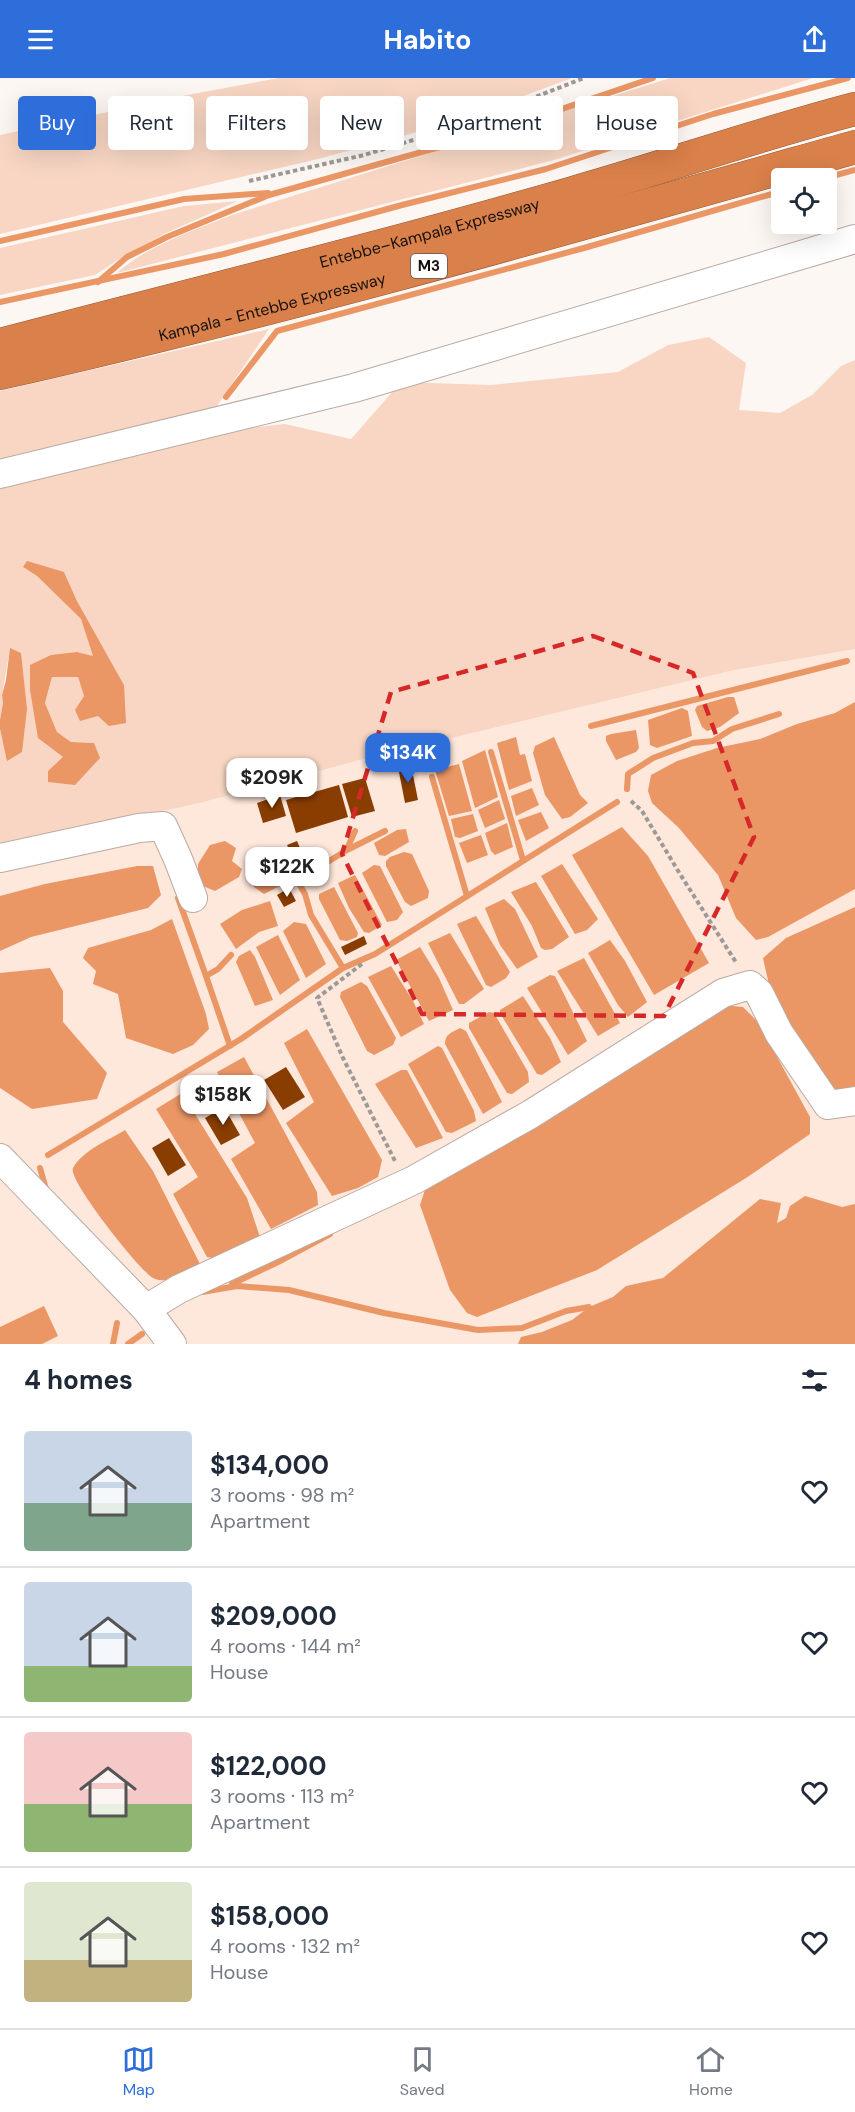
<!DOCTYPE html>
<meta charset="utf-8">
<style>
body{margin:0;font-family:"DM Sans",sans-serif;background:#f6f6f7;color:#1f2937;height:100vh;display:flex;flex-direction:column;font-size:22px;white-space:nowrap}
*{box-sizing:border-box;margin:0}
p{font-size:20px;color:#747a83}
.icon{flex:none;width:33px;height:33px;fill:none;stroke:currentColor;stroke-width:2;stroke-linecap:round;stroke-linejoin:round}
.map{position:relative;height:1266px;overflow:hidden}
.drawer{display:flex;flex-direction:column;background:#fff;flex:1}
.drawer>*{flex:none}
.guide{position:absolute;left:18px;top:18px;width:819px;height:54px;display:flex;gap:12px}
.fabs{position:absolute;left:771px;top:90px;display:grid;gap:12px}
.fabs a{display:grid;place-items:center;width:66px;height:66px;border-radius:6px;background:#fff;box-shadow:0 6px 24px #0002;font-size:30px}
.price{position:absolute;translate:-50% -51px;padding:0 14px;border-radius:12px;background:#fff;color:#222;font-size:20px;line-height:39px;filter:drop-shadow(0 2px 3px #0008)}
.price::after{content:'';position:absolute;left:50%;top:36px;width:18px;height:14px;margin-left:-9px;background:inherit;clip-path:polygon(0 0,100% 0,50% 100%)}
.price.on{background:#2d6edb;color:#fff}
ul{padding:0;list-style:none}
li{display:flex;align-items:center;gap:18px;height:150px;padding:0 24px}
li+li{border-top:2px solid #e0e1e3}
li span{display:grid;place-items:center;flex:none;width:168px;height:120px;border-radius:6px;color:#555}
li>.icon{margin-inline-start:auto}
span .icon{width:72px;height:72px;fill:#fffc;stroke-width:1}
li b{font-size:26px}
h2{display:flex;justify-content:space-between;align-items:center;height:72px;padding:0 24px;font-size:26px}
.chip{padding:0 21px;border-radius:6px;background:#fff;box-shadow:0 6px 24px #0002;font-size:21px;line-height:54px}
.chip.on{background:#2d6edb;color:#fff}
header{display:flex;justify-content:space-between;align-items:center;height:78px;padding:0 24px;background:#2d6edb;color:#fff;font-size:27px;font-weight:700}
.menu{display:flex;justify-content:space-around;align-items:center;height:84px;border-top:2px solid #e0e1e3;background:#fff;font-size:16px;color:#747a83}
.menu a{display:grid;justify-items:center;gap:3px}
.menu .on{color:#2d6edb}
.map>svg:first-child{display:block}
.built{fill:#fee7db}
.green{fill:#f8d6c3;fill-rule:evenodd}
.water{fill:#eb9665}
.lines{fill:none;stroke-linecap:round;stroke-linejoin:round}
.stream{stroke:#eb9665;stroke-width:6}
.building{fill:#893d00}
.minor-casing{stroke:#b9aba3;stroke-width:30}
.highway-casing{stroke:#955935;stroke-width:34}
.path{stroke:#9e9996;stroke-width:4;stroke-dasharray:4.5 3;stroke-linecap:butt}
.minor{stroke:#fff;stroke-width:28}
.highway{stroke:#da804a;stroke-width:33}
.marked{fill:none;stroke:#d62828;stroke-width:4.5;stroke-dasharray:12 8;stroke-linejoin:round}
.labels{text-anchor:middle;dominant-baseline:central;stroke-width:6;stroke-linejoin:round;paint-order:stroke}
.shield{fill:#fff;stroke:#5b5856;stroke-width:1.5}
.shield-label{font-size:15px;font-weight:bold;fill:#15100e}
.street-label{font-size:16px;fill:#15100e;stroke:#fff}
</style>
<header><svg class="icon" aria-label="menu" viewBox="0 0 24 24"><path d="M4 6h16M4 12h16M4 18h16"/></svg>Habito<svg class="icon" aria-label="share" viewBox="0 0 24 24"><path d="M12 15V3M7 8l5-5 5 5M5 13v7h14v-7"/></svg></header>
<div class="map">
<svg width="855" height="1266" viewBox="0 0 855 1266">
<rect width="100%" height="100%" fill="#fdf7f4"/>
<!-- built -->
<path class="built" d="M 855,571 L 855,1266 L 0,1266 L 0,768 L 200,725 L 364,681 L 730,593 Z"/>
<!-- green -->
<g class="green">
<path d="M 279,0 L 572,0 L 467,39 L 403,58 L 318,81 L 0,156 L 0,57 L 187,17 Z"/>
<path d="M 670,0 L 813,0 L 554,82 L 117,195 C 148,167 193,153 232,137 Z"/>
<path d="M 238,123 L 164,156 L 124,178 L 95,197 L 0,217 L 0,170 L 184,128 Z"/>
<path d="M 269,251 L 217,328 L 0,384 L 0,313 Z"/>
<path d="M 709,259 L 746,285 L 739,332 L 780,335 L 812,317 L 841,288 L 855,282 L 855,571 L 730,593 L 364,681 L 200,725 L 0,768 L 0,651 L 8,682 L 21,584 L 21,575 L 10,571 L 2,617 L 3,625 L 0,642 L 0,406 L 206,355 L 285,346 L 351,361 L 401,304 L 491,307 L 618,294 L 668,267 ZM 23,489 L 64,494 L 77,523 L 124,607 L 76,632 L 84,618 L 78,599 L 52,599 L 45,625 L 57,654 L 71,664 L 94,665 L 64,679 L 55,673 L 30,588 L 77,574 L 94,579 L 81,541 L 37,498 Z"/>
</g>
<!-- water -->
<g class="water">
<path d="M 27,483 L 64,494 L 77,523 L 124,607 L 126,645 L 109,648 L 98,638 L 80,643 L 75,632 L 84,618 L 78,599 L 52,599 L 45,625 L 57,654 L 71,664 L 94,665 L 100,680 L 75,707 L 48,704 L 48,693 L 63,679 L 38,660 L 30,612 L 30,587 L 51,577 L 77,574 L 93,578 L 81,541 L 37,498 L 23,489 Z"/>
<path d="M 10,570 L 21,575 L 27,631 L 22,674 L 7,683 L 0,651 L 0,642 L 3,625 L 2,617 L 6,602 Z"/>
<path d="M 728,619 L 734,619 L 739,635 L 720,649 L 707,653 L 702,649 L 695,632 L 697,628 Z"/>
<path d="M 855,624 L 855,811 L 768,859 L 756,862 L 736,840 L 718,797 L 679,750 L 652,725 L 648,713 L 651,697 L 677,683 L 717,670 L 760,661 L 797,646 L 835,635 Z"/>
<path d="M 682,630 L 688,633 L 692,658 L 657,670 L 650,667 L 648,642 Z"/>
<path d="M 636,652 L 639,670 L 636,674 L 616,682 L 606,663 L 606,658 L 611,656 Z"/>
<path d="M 516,659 L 520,677 L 525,676 L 532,703 L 509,712 L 497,665 Z"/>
<path d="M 554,659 L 580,717 L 588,725 L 570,739 L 562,741 L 545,717 L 533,675 L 535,668 Z"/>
<path d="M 485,672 L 498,719 L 475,730 L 462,683 Z"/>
<path d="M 459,686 L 472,733 L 449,738 L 435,692 Z"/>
<path d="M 532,710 L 539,727 L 516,738 L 511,718 Z"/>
<path d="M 499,722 L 505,741 L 485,750 L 478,732 Z"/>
<path d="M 541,734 L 549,750 L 526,763 L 518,742 Z"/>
<path d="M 473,736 L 478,753 L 460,760 L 455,759 L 451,741 Z"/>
<path d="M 507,745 L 513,769 L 495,777 L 491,773 L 485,755 Z"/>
<path d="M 622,749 L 648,778 L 709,885 L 654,917 L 572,777 Z"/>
<path d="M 406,751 L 409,764 L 385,778 L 379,777 L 374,765 L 397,752 Z"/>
<path d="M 481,757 L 488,777 L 467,785 L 459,765 Z"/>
<path d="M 225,763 L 236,770 L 232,783 L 242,791 L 239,799 L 215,813 L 198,806 L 198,786 L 210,767 Z"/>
<path d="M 404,774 L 412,776 L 429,813 L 428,820 L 411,828 L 405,824 L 386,788 L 386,783 L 390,779 Z"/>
<path d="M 562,786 L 598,841 L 587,852 L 575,856 L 541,798 Z"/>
<path d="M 374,787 L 380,788 L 403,834 L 397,842 L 387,844 L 362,795 Z"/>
<path d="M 137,788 L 153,788 L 161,817 L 148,830 L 31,859 L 0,873 L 0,818 L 45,806 Z"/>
<path d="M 275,790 L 284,806 L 264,816 L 254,809 L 253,804 Z"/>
<path d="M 355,797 L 382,847 L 369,855 L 364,854 L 349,830 L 338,805 Z"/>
<path d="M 536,804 L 569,859 L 552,871 L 545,872 L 541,870 L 532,848 L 511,814 Z"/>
<path d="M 334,809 L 358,855 L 357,859 L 347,863 L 340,862 L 319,821 L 319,816 Z"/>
<path d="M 504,821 L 515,831 L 538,879 L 517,891 L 500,867 L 485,830 Z"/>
<path d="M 270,823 L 278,848 L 259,854 L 236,871 L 220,846 L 242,832 Z"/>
<path d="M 855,829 L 855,1011 L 845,1014 L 827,1008 L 807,987 L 770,911 L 763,880 L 786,860 Z"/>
<path d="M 476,838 L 510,894 L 506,900 L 491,909 L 486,907 L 457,846 Z"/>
<path d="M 172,841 L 206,936 L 209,951 L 193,967 L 173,976 L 126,960 L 118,916 L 93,906 L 96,893 L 83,880 L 88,870 L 151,852 Z"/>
<path d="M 294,844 L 306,846 L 326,886 L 306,900 L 283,853 Z"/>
<path d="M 450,855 L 484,911 L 464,926 L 459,926 L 428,865 Z"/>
<path d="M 278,857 L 300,902 L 280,917 L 256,869 Z"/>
<path d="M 610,862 L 625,883 L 647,924 L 628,939 L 618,927 L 588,875 Z"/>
<path d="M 420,869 L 439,900 L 453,932 L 429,943 L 396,882 Z"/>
<path d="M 250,872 L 255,879 L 273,922 L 255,928 L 236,884 L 239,878 Z"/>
<path d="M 584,880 L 620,945 L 598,958 L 557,893 Z"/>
<path d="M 391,888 L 413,923 L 424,946 L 401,959 L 368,899 Z"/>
<path d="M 50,890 L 63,913 L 63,944 L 107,995 L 97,1021 L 32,1031 L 0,1010 L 0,895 Z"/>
<path d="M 550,897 L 555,898 L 587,963 L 568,977 L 527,910 Z"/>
<path d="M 361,904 L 367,908 L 396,960 L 393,967 L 374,977 L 367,973 L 340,919 L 341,914 Z"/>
<path d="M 523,918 L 550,960 L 561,984 L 542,997 L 537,996 L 500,935 L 500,932 Z"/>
<path d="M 721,927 L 743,929 L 758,944 L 810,1039 L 810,1056 L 746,1100 L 597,1192 L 477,1239 L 467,1235 L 450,1212 L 420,1127 L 426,1109 Z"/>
<path d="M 489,934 L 494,935 L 528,994 L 529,1004 L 512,1016 L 507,1015 L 469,950 L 469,945 Z"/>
<path d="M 460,950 L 466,953 L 502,1024 L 483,1036 L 445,966 C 445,956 451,955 460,950 Z"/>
<path d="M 307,951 L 382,1082 L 378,1099 L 358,1110 L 332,1118 L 286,1045 L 314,1024 L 284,965 Z"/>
<path d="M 438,968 L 442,970 L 474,1033 L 476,1043 L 452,1055 L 446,1054 L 408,986 Z"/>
<path d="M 244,979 L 317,1114 L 318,1127 L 271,1151 L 231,1081 L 255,1065 L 217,994 Z"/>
<path d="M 401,992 L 407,992 L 443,1060 L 416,1070 L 375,1006 Z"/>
<path d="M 182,1015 L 247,1120 L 260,1159 L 218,1181 L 207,1179 L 173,1116 L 198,1099 L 156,1031 Z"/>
<path d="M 125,1052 L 153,1093 L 201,1188 C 188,1193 168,1208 153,1200 C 140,1193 67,1101 73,1090 C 83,1072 109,1062 125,1052 Z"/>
<path d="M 805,1118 L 842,1129 L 855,1126 L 855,1266 L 518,1266 L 521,1259 L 542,1254 L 572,1242 L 589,1229 L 613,1219 L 626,1208 L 663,1200 L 760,1121 L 781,1125 L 777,1145 L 786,1140 L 790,1128 Z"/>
<path d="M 44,1228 L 58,1258 L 42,1266 L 0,1266 L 0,1249 Z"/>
</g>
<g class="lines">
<!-- stream -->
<g class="stream">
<path d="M 825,100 L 855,92"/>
<path d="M 0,163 L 184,121 L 268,115"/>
<path d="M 98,204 L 127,179 L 167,159 L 269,117 L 500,52 L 653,0"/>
<path d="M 0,224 L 224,176 L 402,127 L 546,91 L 713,36 L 848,0"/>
<path d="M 226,319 L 277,253 L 584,170 L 782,113"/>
<path d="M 591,648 L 847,583"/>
<path d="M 491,674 L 523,782"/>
<path d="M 432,699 L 467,818"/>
<path d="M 627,711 L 628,696 L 653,680 L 693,665 L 713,663 L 732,651 L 779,636"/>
<path d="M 347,771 L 355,753"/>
<path d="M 305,798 L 347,772 L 385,753"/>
<path d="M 298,804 L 305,816 L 311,837 L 343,890"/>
<path d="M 178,820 L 206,898"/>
<path d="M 230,968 L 206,898 L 218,891 L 231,877"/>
<path d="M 48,1077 L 241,961 L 343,890 L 375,876 L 617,724"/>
<path d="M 40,1090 L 46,1111"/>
<path d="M 232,1206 L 278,1184 L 330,1156"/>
<path d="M 202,1214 L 237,1208 L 289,1212 L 384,1235 L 478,1252 L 522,1250 L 566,1233 L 589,1229"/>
<path d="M 113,1266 L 117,1245"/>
<path d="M 128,1266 L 142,1256"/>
</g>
</g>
<!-- building -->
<g class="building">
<path d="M 411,687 L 418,722 L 405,725 L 398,689 Z"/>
<path d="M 365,700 L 375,733 L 352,739 L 342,706 Z"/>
<path d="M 339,707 L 348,739 L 296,755 L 286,722 Z"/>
<path d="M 280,717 L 286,738 L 263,745 L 257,725 Z"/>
<path d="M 297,763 L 303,777 L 294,781 L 287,767 Z"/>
<path d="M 289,810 L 296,823 L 284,829 L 277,817 Z"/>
<path d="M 364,858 L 367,866 L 345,877 L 341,869 Z"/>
<path d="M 286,989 L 305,1019 L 283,1032 L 264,1002 Z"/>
<path d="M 224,1029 L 240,1057 L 221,1067 L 205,1040 Z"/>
<path d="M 169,1060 L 186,1087 L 168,1098 L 152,1070 Z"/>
</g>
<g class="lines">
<defs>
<g id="minor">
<path d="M 0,396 L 354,310 L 855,161"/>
<path d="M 0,780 L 139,750 L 163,748 L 178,781 L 193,820"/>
<path d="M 0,1080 L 146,1231"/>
<path d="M 172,1266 L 146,1231 L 179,1211 L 414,1102 L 531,1036 L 723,915 L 750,907 L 759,915 L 779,955 L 828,1027 L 855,1023"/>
</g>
<g id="highway">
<path id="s1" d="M 0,267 C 191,217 383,170 573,115 C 667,88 760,56 855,31"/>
<path id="s2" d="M 0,295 C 288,230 571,149 855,69"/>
</g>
</defs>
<!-- minor casing -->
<use href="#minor" class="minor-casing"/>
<!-- highway casing -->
<use href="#highway" class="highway-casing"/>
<!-- path -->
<g class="path">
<path d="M 249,103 L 364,77 L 466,46 L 584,0"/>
<path d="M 631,723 L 642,733 L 680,796 L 737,886"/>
<path d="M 362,886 L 317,920 L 343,980 L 396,1085"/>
</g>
<!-- minor -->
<use href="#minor" class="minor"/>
<!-- highway -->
<use href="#highway" class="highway"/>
</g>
<!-- marked area -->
<path class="marked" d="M 593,558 L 693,595 L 754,759 L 664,938 L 422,936 L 342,776 L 391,614 Z"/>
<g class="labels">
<!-- shield labels -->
<rect class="shield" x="411" y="176" width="36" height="24" rx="4.5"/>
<g class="shield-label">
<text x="429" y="188">M3</text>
</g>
<!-- street labels -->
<g class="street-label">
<text stroke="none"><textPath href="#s1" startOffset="444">Entebbe–Kampala Expressway</textPath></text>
<text stroke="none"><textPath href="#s2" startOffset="280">Kampala - Entebbe Expressway</textPath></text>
</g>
</g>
</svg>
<div class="fabs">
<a><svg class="icon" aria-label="locate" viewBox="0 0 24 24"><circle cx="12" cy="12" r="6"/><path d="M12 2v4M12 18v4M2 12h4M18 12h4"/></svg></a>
</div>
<b class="price on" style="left:408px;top:706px">$134K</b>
<b class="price" style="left:272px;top:731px">$209K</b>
<b class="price" style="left:287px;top:820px">$122K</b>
<b class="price" style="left:223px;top:1048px">$158K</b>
<div class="guide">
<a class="chip on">Buy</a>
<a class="chip">Rent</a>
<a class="chip">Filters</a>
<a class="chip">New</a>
<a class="chip">Apartment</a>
<a class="chip">House</a>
</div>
</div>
<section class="drawer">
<h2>4 homes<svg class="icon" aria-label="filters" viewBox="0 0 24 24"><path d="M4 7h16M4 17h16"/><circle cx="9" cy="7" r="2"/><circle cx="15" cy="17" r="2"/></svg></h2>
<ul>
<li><span style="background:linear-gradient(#c9d6e8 60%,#7fa58c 0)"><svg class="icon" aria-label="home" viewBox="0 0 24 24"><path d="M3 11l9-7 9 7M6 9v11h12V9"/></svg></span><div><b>$134,000</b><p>3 rooms · 98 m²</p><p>Apartment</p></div><svg class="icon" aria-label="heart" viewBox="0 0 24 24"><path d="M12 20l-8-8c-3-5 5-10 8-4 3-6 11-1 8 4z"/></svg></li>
<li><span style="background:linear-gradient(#c9d6e8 70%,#8fb573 0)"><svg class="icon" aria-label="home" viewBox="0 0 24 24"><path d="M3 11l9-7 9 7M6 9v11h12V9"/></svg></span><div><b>$209,000</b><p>4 rooms · 144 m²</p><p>House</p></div><svg class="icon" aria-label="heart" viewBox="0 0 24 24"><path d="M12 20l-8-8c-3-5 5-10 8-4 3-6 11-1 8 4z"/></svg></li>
<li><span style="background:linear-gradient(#f6c9c9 60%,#8fb573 0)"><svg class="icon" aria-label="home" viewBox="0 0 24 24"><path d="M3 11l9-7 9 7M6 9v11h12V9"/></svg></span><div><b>$122,000</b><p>3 rooms · 113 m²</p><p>Apartment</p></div><svg class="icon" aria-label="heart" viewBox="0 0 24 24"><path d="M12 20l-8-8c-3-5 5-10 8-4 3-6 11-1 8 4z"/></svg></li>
<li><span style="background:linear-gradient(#dfe7d0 65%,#c2b280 0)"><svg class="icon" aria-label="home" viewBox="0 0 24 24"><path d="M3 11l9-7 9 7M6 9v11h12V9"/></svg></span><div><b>$158,000</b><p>4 rooms · 132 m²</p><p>House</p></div><svg class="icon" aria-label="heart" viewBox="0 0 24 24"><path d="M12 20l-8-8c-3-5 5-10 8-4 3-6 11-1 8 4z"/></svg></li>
</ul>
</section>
<nav class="menu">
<a class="on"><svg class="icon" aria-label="map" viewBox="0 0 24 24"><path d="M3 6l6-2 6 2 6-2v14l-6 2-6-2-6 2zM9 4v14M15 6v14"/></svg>Map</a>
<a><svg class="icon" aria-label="saved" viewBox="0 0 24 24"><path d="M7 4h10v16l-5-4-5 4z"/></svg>Saved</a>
<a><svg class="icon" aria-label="home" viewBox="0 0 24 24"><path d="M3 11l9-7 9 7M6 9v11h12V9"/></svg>Home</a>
</nav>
